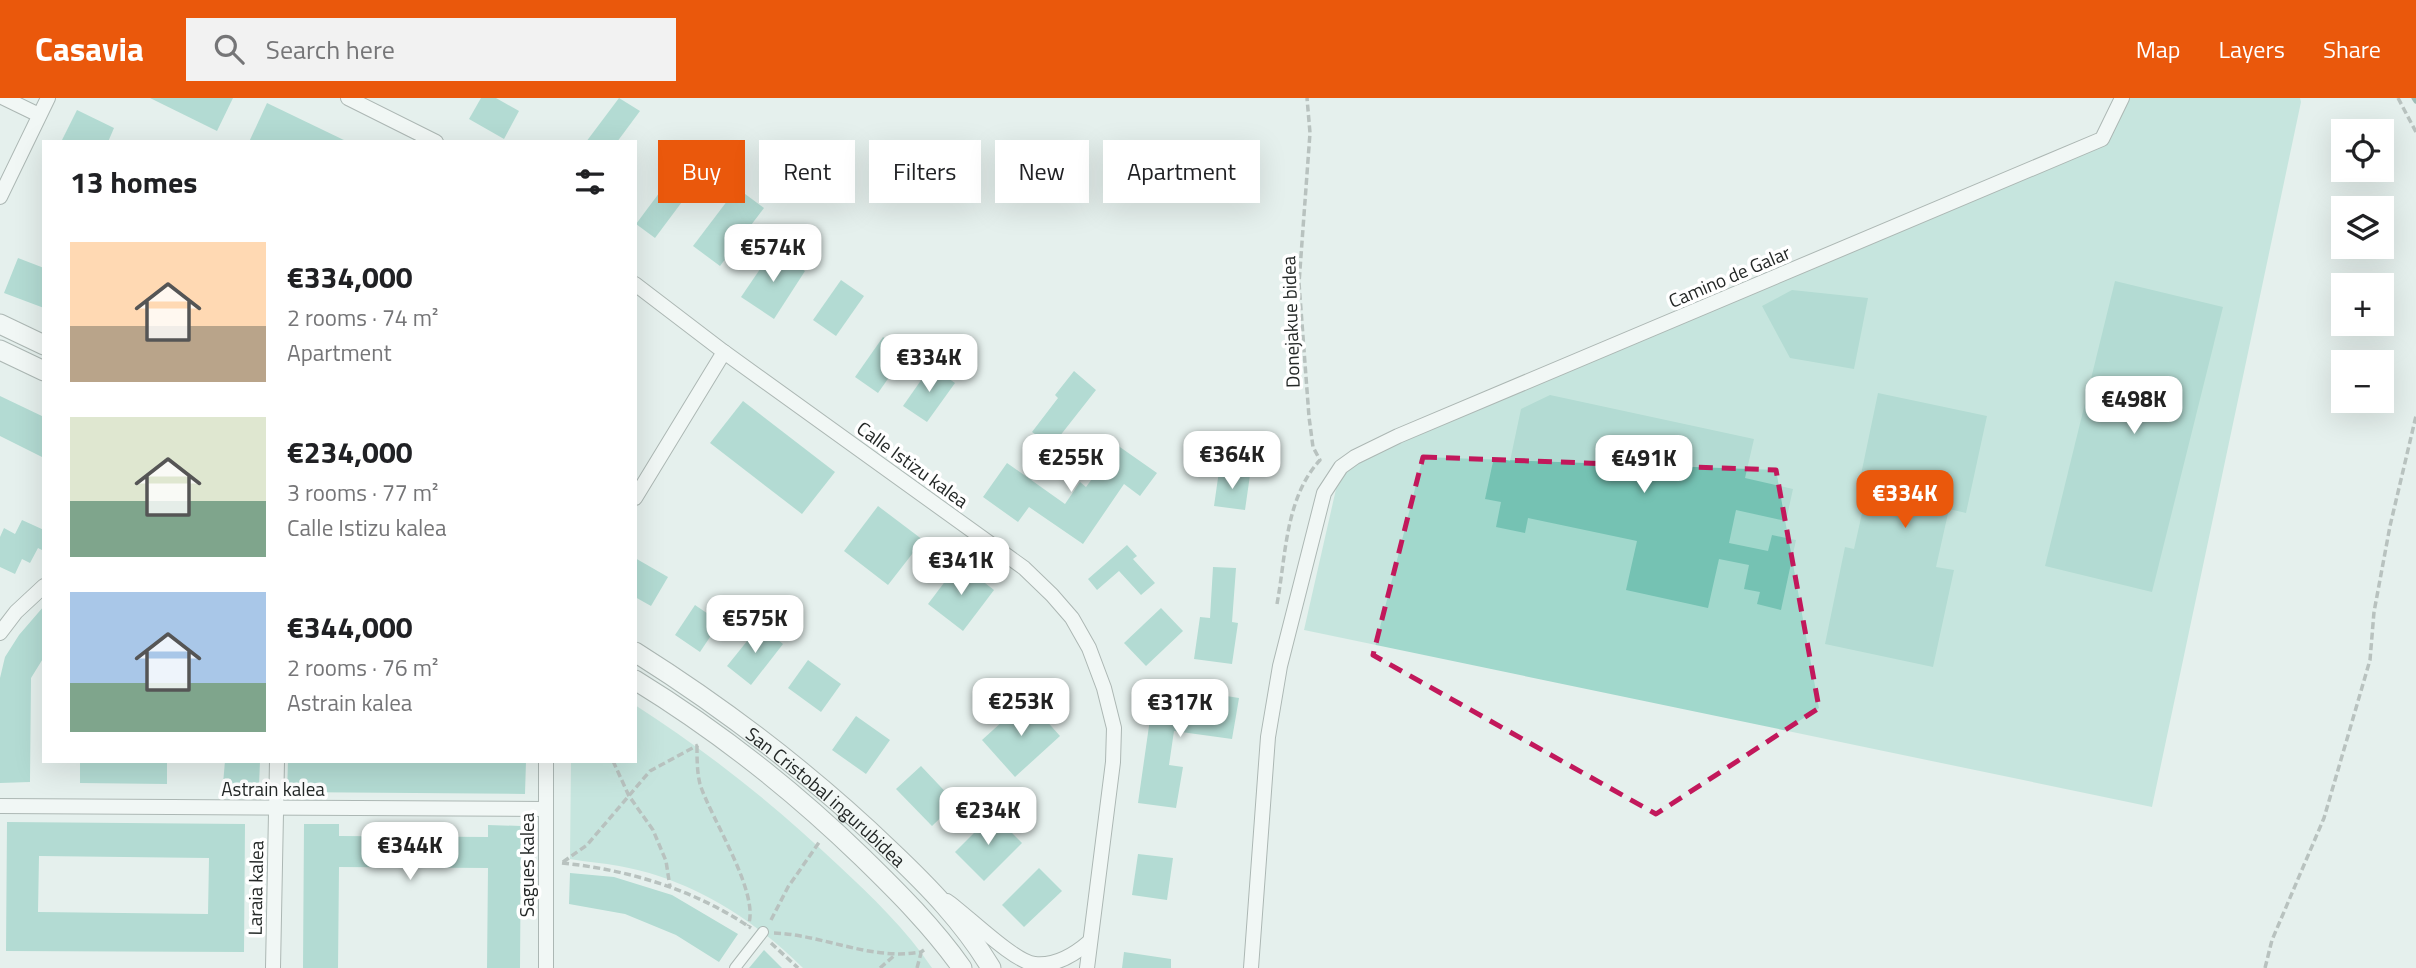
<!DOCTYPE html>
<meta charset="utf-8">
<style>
body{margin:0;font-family:"Titillium Web",sans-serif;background:#f2f2f2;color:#202124;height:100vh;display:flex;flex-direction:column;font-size:26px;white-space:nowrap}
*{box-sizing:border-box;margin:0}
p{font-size:23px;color:#757577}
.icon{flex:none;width:38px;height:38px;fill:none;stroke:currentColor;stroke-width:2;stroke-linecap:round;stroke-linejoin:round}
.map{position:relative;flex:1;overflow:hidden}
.sheet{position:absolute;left:42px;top:42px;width:595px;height:623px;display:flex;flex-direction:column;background:#fff;border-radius:0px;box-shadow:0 7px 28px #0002}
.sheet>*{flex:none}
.top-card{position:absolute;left:658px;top:42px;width:665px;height:63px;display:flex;gap:14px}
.fabs{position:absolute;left:2331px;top:21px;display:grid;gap:14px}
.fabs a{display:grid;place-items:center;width:63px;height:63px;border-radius:0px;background:#fff;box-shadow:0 7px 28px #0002;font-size:35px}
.price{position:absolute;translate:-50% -60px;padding:0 16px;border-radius:14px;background:#fff;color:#222;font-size:23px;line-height:46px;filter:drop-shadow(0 2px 4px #0008)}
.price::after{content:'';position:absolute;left:50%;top:42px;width:21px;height:16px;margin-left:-10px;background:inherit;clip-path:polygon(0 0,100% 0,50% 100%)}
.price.active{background:#ea580c;color:#fff}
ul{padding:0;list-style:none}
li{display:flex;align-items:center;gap:21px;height:175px;padding:0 28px}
li span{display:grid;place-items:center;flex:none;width:196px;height:140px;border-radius:0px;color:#555}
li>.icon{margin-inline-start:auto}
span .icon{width:84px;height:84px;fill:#fffc;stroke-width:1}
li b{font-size:30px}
h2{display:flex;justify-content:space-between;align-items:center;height:84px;padding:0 28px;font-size:30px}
.pill{padding:0 24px;border-radius:0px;background:#fff;box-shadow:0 7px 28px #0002;font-size:24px;line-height:63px}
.pill.active{background:#ea580c;color:#fff}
header{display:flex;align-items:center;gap:42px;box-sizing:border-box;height:98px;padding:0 35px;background:#ea580c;color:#fff}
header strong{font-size:33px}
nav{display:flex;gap:38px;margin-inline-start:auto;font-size:24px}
.search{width:490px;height:63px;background:#f2f2f2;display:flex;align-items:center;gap:18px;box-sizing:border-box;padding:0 24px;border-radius:0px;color:#757577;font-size:26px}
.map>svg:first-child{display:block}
.green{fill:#a1d8cc}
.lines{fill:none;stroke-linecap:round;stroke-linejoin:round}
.stream{stroke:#467c72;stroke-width:5}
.building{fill:#75c2b3;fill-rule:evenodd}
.pedestrian-casing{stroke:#67726f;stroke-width:12}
.minor-casing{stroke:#67726f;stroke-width:16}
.tertiary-casing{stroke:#67726f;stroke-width:21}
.path{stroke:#828987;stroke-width:3.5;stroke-dasharray:7 3.5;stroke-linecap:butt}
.pedestrian{stroke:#fff;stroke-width:10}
.minor{stroke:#fff;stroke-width:14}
.tertiary{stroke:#fff;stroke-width:19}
.marked{fill:none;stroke:#c2185b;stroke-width:5;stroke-dasharray:14 9;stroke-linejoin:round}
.labels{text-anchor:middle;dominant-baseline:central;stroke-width:7;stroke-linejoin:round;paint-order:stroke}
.street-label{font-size:19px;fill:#242827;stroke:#fff}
</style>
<header>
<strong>Casavia</strong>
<div class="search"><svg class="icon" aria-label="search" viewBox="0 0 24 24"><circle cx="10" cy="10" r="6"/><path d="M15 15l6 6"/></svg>Search here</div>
<nav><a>Map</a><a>Layers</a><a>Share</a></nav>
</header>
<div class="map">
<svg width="2416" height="870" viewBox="0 0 2416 870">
<rect width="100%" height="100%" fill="#e5f0ed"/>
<!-- green -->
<g class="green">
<path d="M 2122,0 L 2300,0 L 2301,4 L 2152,709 L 1304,532 L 1341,369 L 2102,41 Z"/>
<path d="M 635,607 C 708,654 775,707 838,767 C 872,799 906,831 932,870 L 803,870 C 754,821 689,780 619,768 C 603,765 586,764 570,761 L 571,663 L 635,663 Z"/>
</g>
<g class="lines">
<!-- stream -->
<path class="stream" d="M 2414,0 L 2416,3"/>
</g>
<!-- building -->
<g class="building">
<path d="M 150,0 L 233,0 L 217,33 Z"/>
<path d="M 481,0 L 496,0 L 519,13 L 504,41 L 469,21 Z"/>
<path d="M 619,0 L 640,13 L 617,44 L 586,44 Z"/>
<path d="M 267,5 L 348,44 L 249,44 Z"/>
<path d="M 77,12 L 114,30 L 108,44 L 61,44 Z"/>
<path d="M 692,51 L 711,65 L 655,140 L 636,126 Z"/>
<path d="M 737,90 L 764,110 L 720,168 L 693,148 Z"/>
<path d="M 773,152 L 805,173 L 774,221 L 741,199 Z"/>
<path d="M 18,160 L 44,170 L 44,210 L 4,195 Z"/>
<path d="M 841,182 L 864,198 L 836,238 L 813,222 Z"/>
<path d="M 2115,183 L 2223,209 L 2152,494 L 2045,468 Z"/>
<path d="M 1792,192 L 1868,200 L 1854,271 L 1790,260 L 1762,208 Z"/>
<path d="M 883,239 L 906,255 L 878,295 L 855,279 Z"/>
<path d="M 931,268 L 955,285 L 927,324 L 903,308 Z"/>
<path d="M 1074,273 L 1096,292 L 1052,348 L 1032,334 L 1058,300 L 1055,297 Z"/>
<path d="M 1878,295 L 1987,318 L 1966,415 L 1949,411 L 1936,469 L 1954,472 L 1933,569 L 1825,546 L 1845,449 L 1854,451 L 1867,393 L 1858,391 Z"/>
<path d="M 1550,297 L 1754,341 L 1745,380 L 1793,391 L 1786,423 L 1736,412 L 1729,445 L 1768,453 L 1772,437 L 1796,442 L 1781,512 L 1757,506 L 1760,494 L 1744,491 L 1749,467 L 1719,461 L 1708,510 L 1626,492 L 1637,443 L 1528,420 L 1525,435 L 1496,429 L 1501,404 L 1485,401 L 1494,359 L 1510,363 L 1521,311 Z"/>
<path d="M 0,298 L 44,319 L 44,360 L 0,338 Z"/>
<path d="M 743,303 L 835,374 L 802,416 L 710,345 Z"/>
<path d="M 1117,347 L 1157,375 L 1140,398 L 1124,386 L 1083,446 L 1029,409 L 1018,424 L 983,399 L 1007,365 L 1065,406 L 1080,384 L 1086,389 Z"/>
<path d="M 1219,373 L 1250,377 L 1245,412 L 1214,408 Z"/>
<path d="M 878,408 L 923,442 L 888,487 L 844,453 Z"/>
<path d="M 22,422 L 44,432 L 44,453 L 38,450 L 30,465 L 22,461 L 15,476 L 0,469 L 0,439 L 4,430 L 15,436 Z"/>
<path d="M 1127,447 L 1137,458 L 1133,461 L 1155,485 L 1141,497 L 1119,473 L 1097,492 L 1088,481 Z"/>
<path d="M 635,460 L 668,479 L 651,508 L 635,499 Z"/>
<path d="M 959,465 L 994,492 L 963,533 L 928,506 Z"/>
<path d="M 1213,469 L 1236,470 L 1232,524 L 1238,525 L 1232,566 L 1194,561 L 1200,519 L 1210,520 Z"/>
<path d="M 695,507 L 720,524 L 700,554 L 675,537 Z"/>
<path d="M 44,508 L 44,559 L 31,580 L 30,684 L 0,685 L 0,580 L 5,559 L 19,537 Z"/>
<path d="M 1161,510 L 1183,533 L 1146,568 L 1124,545 Z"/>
<path d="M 760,527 L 783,546 L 751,587 L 727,568 Z"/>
<path d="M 808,562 L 841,586 L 821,614 L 788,590 Z"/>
<path d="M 1154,593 L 1200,600 L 1201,594 L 1239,600 L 1232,641 L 1174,633 L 1169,667 L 1183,669 L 1176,710 L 1138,705 Z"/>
<path d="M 1027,601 L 1060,638 L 1015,679 L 982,642 Z"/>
<path d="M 856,618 L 890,642 L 866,676 L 832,652 Z"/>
<path d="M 80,663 L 167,663 L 167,686 L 80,685 Z"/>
<path d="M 225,663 L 260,663 L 259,688 L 223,686 Z"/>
<path d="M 288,663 L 526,663 L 525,696 L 287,694 Z"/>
<path d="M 921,668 L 956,705 L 932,728 L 896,691 Z"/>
<path d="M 993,716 L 1022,745 L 984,783 L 955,754 Z"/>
<path d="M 7,724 L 245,726 L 244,854 L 6,853 ZM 39,758 L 209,760 L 208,816 L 38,814 Z"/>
<path d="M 304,726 L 339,726 L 339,738 L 488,739 L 488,727 L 521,728 L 520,870 L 487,870 L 488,770 L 339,769 L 338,870 L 303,870 Z"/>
<path d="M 1138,756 L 1173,760 L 1167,802 L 1132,797 Z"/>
<path d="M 1039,770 L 1062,793 L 1024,829 L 1002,807 Z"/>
<path d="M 570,775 L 614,779 L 672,797 L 738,836 L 719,864 L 676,837 L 625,816 L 569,806 Z"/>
<path d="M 764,852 L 782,870 L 749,870 Z"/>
<path d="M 1124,854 L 1171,861 L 1171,870 L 1122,870 Z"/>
</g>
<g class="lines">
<defs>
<path id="pedestrian" d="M 735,870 L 763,834"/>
<g id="minor">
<path d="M 4,0 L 39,17"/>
<path d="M 348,0 L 436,44"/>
<path d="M 0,99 L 48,0"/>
<path d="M 635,186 L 724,254 L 1024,470 L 1052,497 L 1072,520 L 1089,550 L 1104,590 L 1114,630 L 1113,664 L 1087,870"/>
<path d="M 635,400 L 724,254"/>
<path d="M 0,535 L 16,514 L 44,488"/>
<path d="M 0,708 L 546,711"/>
<path d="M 947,803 C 966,816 1015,865 1035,866 C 1055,868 1074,857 1089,844"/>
<path d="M 273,870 L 277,663"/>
<path d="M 546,870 L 546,663"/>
<path d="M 1251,870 L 1268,639 L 1280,568 L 1324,395 L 1341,369 L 1355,359 L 1398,338 L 2102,41 L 2122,0"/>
</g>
<g id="tertiary">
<path d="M 0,226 L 44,247"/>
<path d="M 0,252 L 44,273"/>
<path id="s1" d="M 635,554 C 727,612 813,678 891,753 C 929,789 964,825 991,870"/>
<path d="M 635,582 C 718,633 793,692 862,759 C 898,794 933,829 962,870"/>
</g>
</defs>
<!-- pedestrian casing -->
<use href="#pedestrian" class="pedestrian-casing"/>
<!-- minor casing -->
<use href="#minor" class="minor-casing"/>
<!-- tertiary casing -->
<use href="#tertiary" class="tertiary-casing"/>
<!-- path -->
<g class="path">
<path d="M 2398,0 L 2416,34"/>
<path d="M 1277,506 C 1286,458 1285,400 1320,362 L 1313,349 L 1309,319 L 1299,185 L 1310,35 L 1307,0"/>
<path d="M 697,648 C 697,661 697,674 700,686 C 710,719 761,796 748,828"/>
<path d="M 613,663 L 629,698 L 653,732 L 666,763 L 670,789"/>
<path d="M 563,764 L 587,747 L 650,673 L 698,647"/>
<path d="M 562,765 C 630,772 695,792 751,830"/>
<path d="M 771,822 L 788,789 L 820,743"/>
<path d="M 774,835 C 824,837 871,863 921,854 L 924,852"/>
<path d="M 771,845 L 798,870"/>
<path d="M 880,870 L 895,857"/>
<path d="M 917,870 L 921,855"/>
<path d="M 2265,870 L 2272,842 L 2324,720 L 2370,562 L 2374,514 L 2390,428 L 2416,318"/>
</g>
<!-- pedestrian -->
<use href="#pedestrian" class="pedestrian"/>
<!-- minor -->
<use href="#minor" class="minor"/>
<!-- tertiary -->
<use href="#tertiary" class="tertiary"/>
</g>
<!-- marked area -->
<path d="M0 0H2416V870H0ZM 1423,359 L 1776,372 L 1819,610 L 1656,716 L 1373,557 Z" fill="#e5f0ed" fill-opacity=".55" fill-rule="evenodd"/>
<path class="marked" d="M 1423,359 L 1776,372 L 1819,610 L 1656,716 L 1373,557 Z"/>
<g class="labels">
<!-- street labels -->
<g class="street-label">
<text transform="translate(1729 178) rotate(-23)">Camino de Galar</text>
<text transform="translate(1290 224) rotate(-92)">Donejakue bidea</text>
<text transform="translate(913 366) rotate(36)">Calle Istizu kalea</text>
<text x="273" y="690">Astrain kalea</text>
<text stroke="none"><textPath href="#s1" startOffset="240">San Cristobal ingurubidea</textPath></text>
<text transform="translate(526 767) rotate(-90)">Sagues kalea</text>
<text transform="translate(255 790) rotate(-89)">Laraia kalea</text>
</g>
</g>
</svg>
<div class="fabs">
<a><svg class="icon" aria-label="locate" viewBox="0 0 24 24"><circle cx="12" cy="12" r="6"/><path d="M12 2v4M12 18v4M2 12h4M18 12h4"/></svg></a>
<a><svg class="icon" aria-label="layers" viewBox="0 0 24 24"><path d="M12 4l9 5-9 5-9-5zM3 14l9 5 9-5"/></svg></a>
<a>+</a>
<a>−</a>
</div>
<b class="price" style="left:773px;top:186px">€574K</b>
<b class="price" style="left:929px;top:296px">€334K</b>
<b class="price" style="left:2134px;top:338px">€498K</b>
<b class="price" style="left:1232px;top:393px">€364K</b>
<b class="price" style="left:1071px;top:396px">€255K</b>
<b class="price" style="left:1644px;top:397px">€491K</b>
<b class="price active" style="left:1905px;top:432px">€334K</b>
<b class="price" style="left:961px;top:499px">€341K</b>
<b class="price" style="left:755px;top:557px">€575K</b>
<b class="price" style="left:1021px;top:640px">€253K</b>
<b class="price" style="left:1180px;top:641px">€317K</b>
<b class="price" style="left:988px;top:749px">€234K</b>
<b class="price" style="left:410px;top:784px">€344K</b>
<div class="top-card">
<a class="pill active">Buy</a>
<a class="pill">Rent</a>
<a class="pill">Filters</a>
<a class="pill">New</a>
<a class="pill">Apartment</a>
</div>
<section class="sheet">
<h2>13 homes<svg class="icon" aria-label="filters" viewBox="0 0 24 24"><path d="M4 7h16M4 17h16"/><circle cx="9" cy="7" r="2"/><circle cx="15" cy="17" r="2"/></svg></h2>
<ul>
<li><span style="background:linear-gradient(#ffd9b3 60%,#b9a48a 0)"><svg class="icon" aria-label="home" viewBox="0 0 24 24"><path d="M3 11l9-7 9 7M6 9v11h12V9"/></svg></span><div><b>€334,000</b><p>2 rooms · 74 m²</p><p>Apartment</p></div></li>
<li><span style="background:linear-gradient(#dfe7d0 60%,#7fa58c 0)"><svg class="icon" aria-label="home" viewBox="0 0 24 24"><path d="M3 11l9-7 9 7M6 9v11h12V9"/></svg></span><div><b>€234,000</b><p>3 rooms · 77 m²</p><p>Calle Istizu kalea</p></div></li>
<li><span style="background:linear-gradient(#a9c7e8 65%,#7fa58c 0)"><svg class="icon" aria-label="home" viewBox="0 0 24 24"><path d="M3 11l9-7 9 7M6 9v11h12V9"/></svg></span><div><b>€344,000</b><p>2 rooms · 76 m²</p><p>Astrain kalea</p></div></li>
</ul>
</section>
</div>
